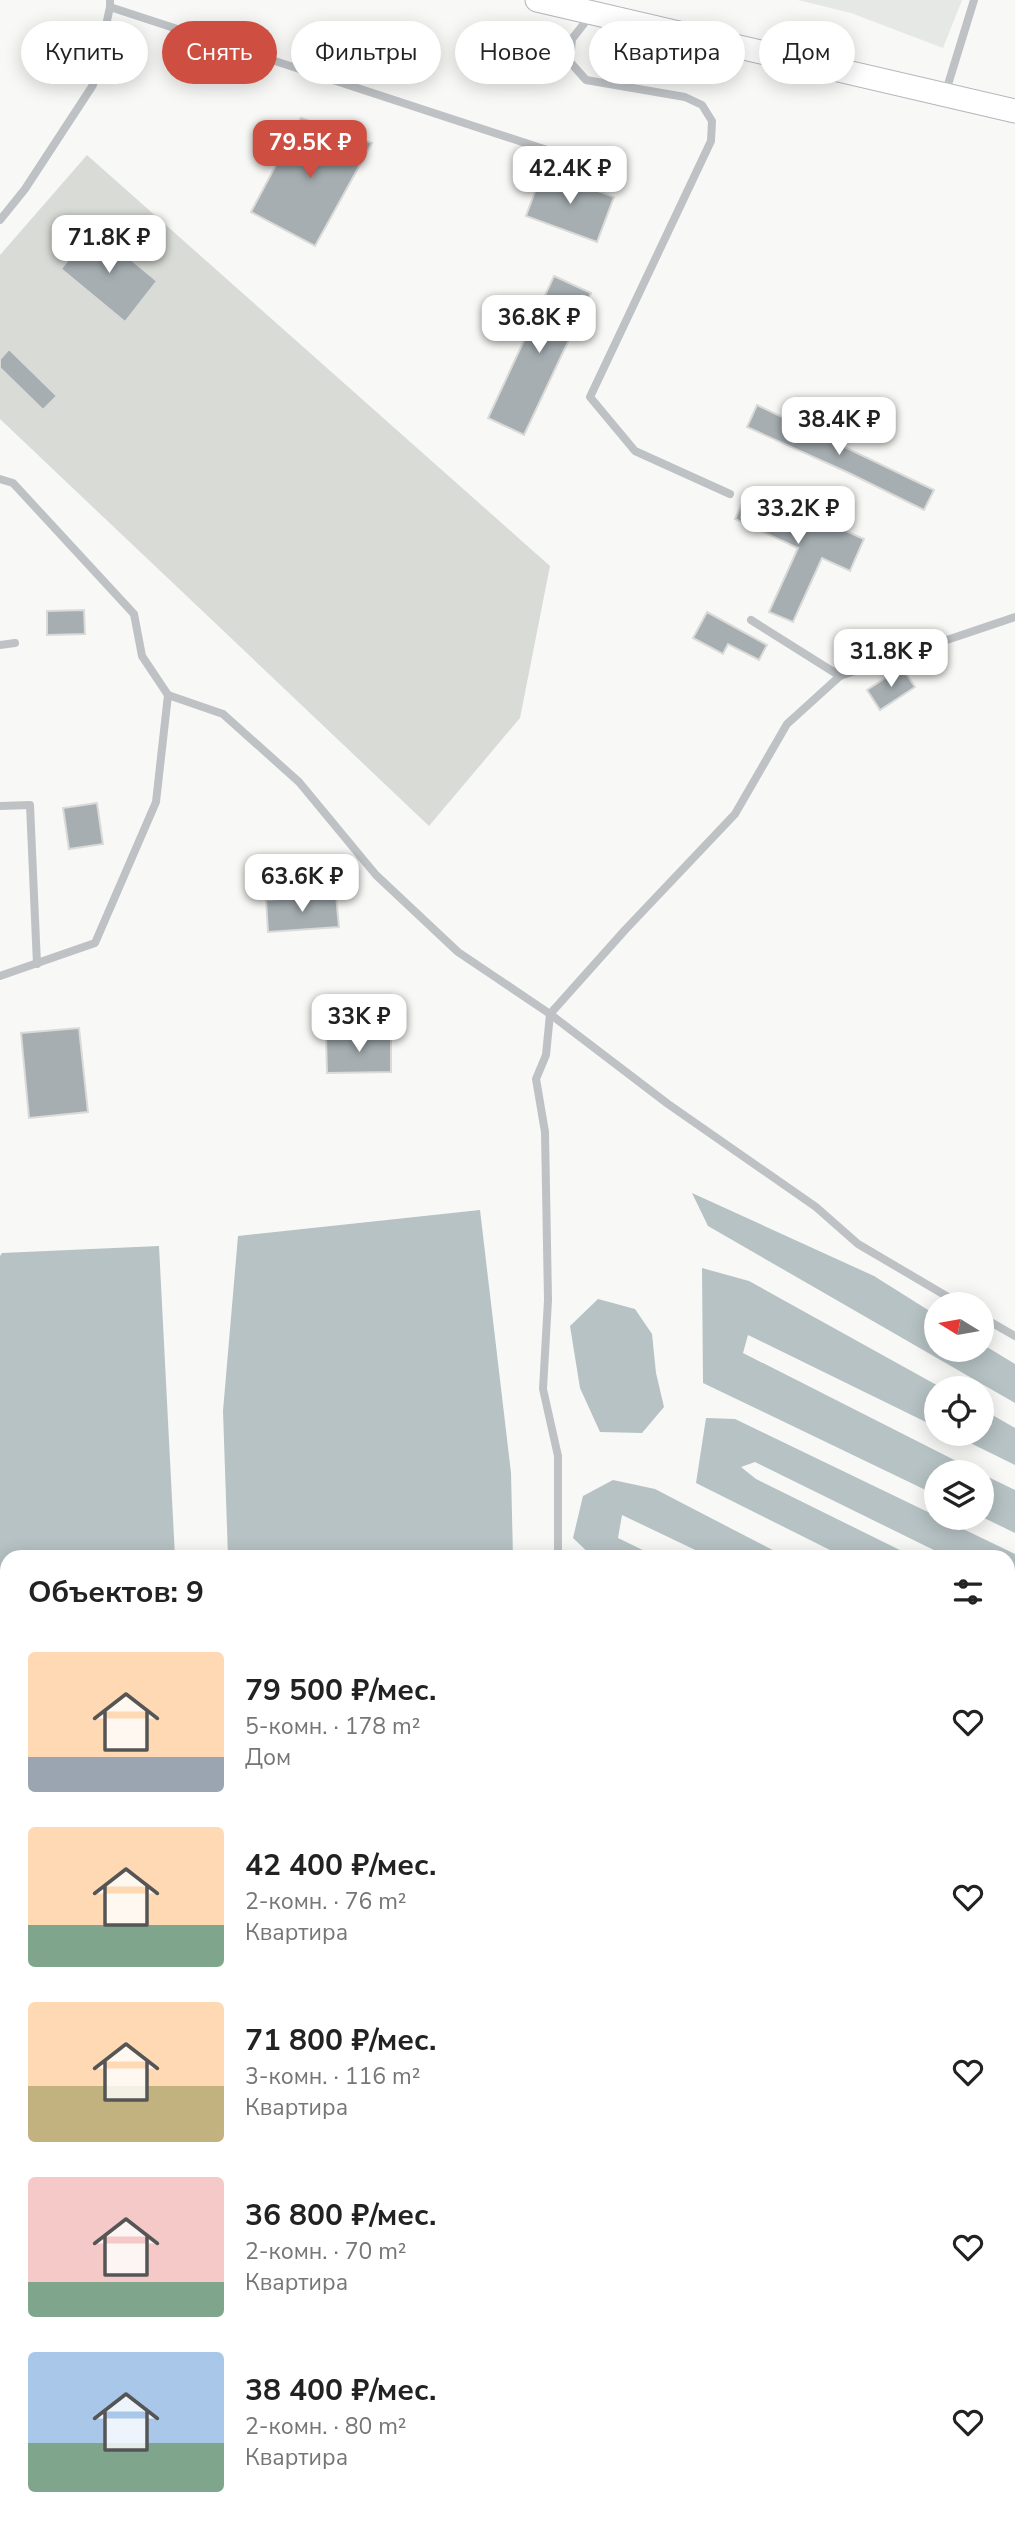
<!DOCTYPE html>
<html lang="ru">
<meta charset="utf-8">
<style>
body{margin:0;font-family:"Nunito Sans",sans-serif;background:#f2f2f2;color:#222;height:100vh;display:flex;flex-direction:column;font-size:26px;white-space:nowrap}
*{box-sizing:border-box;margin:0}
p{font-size:23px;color:#767676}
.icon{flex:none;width:38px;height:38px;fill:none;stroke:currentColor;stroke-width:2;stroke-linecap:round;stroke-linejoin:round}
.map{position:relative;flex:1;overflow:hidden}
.details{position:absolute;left:0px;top:1550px;width:1015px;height:975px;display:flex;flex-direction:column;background:#fff;border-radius:21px 21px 0 0;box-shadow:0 4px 18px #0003}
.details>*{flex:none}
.hud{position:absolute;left:21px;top:21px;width:973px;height:63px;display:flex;gap:14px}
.needle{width:46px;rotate:281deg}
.tools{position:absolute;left:924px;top:1292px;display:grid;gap:14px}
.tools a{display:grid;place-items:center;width:70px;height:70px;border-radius:50%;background:#fff;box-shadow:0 4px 18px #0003;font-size:35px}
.price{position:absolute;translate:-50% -60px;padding:0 16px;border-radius:14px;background:#fff;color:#222;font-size:23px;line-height:46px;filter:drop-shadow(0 2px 4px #0008)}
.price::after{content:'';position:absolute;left:50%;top:42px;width:21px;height:16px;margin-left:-10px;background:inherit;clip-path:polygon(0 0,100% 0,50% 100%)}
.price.active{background:#ce4f41;color:#fff}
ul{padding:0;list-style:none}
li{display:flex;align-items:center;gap:21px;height:175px;padding:0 28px}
li span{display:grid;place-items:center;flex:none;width:196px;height:140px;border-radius:7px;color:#555}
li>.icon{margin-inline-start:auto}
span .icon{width:84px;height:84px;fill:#fffc;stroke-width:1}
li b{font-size:30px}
h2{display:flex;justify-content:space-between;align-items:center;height:84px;padding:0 28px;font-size:30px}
.tag{padding:0 24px;border-radius:32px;background:#fff;box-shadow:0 4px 18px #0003;font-size:24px;line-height:63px}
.tag.active{background:#ce4f41;color:#fff}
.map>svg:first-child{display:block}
.built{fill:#e6e8e6}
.green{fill:#d9dcd6}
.water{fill:#b6c2c4}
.building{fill:#a6aeb2;stroke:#dadad8;stroke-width:2}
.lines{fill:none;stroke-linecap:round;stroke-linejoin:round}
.secondary-casing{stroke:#b0b7ba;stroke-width:25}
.lane{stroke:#bec2c5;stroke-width:8}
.secondary{stroke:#fff;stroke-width:23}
</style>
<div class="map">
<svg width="1015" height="2525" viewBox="0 0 1015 2525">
<rect width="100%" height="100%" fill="#f8f8f6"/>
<!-- built -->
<path class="built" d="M 798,0 L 962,0 L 943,48 L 851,13 Z"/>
<!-- green -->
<path class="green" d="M 87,155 L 550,566 L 520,718 L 429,826 L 0,419 L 0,255 Z"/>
<!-- water -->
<g class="water">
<path d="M 692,1193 L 874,1276 L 936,1315 L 936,1349 L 982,1349 L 982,1344 L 1015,1364 L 1015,1403 L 708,1226 Z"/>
<path d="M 480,1210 L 511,1473 L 513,1557 L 228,1557 L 223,1411 L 238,1236 Z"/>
<path d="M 159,1246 L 175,1557 L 7,1558 L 7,1838 L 1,1835 L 0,1812 L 0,1256 L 2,1253 Z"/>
<path d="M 702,1268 L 749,1281 L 942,1388 L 936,1388 L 936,1427 L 748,1335 L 743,1353 L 978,1472 L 936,1472 L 936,1495 L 703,1383 Z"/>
<path d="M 598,1299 L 635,1309 L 652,1334 L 656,1373 L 664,1407 L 642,1433 L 600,1432 L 580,1388 L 570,1326 Z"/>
<path d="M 982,1409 L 1015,1428 L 1015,1465 L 950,1433 L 982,1433 Z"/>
<path d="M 706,1418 L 735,1419 L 1015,1554 L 1015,1590 L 1008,1587 L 1008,1558 L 948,1557 L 755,1462 L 741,1467 L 756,1479 L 914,1557 L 844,1557 L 696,1483 Z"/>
<path d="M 982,1474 L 1015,1490 L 1015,1533 L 982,1517 Z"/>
<path d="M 613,1480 L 655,1489 L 786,1557 L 710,1557 L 622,1515 L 618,1538 L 657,1557 L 593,1557 L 573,1538 L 583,1496 Z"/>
<path d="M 7,1898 L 7,2317 L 0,2327 L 0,1903 Z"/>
<path d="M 1008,1999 L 1015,2002 L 1015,2048 L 1008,2044 Z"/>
<path d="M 1008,2137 L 1015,2141 L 1015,2185 L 1008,2182 Z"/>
<path d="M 1008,2208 L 1015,2212 L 1015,2257 L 1008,2253 Z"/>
<path d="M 7,2383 L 7,2518 L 222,2518 L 221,2525 L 0,2525 L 0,2393 Z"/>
<path d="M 1008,2502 L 1015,2505 L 1015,2525 L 965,2525 L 952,2518 L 1008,2518 Z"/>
<path d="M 349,2518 L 412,2518 L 425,2525 L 360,2525 Z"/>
<path d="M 465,2518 L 536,2518 L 548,2525 L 473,2525 Z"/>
<path d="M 583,2518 L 650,2518 L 661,2525 L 594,2525 Z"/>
<path d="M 708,2518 L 774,2518 L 786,2525 L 719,2525 Z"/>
<path d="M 820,2518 L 887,2518 L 899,2525 L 832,2525 Z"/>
</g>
<!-- building -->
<g class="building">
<path d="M 301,118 L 372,143 L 315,246 L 251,212 Z"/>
<path d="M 543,170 L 614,197 L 597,242 L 526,216 Z"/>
<path d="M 93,228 L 157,281 L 125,322 L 61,269 Z"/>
<path d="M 554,276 L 591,293 L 524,435 L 488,418 Z"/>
<path d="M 9,349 L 57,396 L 43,410 L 0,368 L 0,359 Z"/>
<path d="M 757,405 L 934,490 L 924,510 L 849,473 L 747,427 Z"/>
<path d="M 749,488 L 864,539 L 850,571 L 822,558 L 793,622 L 769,612 L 798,548 L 735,519 Z"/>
<path d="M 84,610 L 85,634 L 47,635 L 47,611 Z"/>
<path d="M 707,612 L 767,645 L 759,660 L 728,644 L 723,654 L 693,638 Z"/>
<path d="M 902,667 L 915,687 L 880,710 L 867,690 Z"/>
<path d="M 97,803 L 103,844 L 69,849 L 63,808 Z"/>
<path d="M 336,895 L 339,927 L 268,932 L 266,900 Z"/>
<path d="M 79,1028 L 88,1112 L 29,1118 L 21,1033 Z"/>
<path d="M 391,1034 L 391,1072 L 327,1073 L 326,1036 Z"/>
</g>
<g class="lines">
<defs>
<path id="secondary" d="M 537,0 L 1015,111"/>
</defs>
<!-- secondary casing -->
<use href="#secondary" class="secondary-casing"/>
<!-- lane -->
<g class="lane">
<path d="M 110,7 L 611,171"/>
<path d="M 590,16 L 572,39 L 570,62 L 586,80 L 685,97 L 702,105 L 712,121 L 711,141 L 590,397 L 635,451 L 730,494"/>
<path d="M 946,91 L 974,0"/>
<path d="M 0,220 L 25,189 L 93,85 L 110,7 L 110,0"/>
<path d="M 0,479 L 13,483 L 134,614 L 142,656 L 168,695"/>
<path d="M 751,620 L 840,676 L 1015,617"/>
<path d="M 0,645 L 15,643"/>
<path d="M 0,806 L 30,805 L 37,964"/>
<path d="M 0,976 L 95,943 L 156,802 L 168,695 L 223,714 L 299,782 L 376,875 L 458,952 L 550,1014 L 668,1104 L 816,1207 L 858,1244 L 960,1304"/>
<path d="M 982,1317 L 1015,1336"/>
<path d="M 558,1558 L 558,1456 L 543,1389 L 548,1300 L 545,1132 L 536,1079 L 546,1055 L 550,1014 L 625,930 L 735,814 L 787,724 L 840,676"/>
<path d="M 259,2525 L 263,2518"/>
</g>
<!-- secondary -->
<use href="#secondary" class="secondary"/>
</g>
</svg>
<div class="tools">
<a><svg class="needle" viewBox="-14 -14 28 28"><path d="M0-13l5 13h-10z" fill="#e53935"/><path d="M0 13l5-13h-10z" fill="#767676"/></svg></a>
<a><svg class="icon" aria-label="locate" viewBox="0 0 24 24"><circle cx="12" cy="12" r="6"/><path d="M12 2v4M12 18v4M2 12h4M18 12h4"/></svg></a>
<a><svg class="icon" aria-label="layers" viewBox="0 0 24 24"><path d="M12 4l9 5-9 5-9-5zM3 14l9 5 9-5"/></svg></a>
</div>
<b class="price active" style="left:310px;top:180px">79.5K ₽</b>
<b class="price" style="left:570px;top:206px">42.4K ₽</b>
<b class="price" style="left:109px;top:275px">71.8K ₽</b>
<b class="price" style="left:539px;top:355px">36.8K ₽</b>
<b class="price" style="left:839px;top:457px">38.4K ₽</b>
<b class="price" style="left:798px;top:546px">33.2K ₽</b>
<b class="price" style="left:891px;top:689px">31.8K ₽</b>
<b class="price" style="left:302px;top:914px">63.6K ₽</b>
<b class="price" style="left:359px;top:1054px">33K ₽</b>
<div class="hud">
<a class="tag">Купить</a>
<a class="tag active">Снять</a>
<a class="tag">Фильтры</a>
<a class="tag">Новое</a>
<a class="tag">Квартира</a>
<a class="tag">Дом</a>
</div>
<section class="details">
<h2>Объектов: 9<svg class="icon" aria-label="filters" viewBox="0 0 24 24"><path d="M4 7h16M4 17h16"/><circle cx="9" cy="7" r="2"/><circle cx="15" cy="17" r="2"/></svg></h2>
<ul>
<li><span style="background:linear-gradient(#ffd9b3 75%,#9aa5b1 0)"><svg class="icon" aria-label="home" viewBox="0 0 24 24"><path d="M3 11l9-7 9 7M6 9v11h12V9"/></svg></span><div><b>79 500 ₽/мес.</b><p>5-комн. · 178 m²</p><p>Дом</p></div><svg class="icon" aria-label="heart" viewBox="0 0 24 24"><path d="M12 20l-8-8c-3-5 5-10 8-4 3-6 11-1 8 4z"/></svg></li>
<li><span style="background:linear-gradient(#ffd9b3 70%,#7fa58c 0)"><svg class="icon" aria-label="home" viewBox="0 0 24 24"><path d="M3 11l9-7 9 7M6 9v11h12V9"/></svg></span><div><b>42 400 ₽/мес.</b><p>2-комн. · 76 m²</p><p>Квартира</p></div><svg class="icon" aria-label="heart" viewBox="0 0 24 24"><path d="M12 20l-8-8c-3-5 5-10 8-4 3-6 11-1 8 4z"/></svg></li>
<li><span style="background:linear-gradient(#ffd9b3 60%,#c2b280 0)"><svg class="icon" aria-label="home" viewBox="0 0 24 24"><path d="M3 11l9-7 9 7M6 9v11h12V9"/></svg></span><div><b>71 800 ₽/мес.</b><p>3-комн. · 116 m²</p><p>Квартира</p></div><svg class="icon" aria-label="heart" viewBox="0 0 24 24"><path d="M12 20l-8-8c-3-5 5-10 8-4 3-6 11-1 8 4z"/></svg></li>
<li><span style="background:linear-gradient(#f6c9c9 75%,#7fa58c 0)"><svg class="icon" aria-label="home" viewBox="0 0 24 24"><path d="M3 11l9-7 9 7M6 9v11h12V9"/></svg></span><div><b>36 800 ₽/мес.</b><p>2-комн. · 70 m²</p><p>Квартира</p></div><svg class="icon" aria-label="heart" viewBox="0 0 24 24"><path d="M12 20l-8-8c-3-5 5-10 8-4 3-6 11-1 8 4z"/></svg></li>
<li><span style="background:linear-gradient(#a9c7e8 65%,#7fa58c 0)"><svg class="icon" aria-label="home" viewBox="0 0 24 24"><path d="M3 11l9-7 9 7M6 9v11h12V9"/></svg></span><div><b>38 400 ₽/мес.</b><p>2-комн. · 80 m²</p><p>Квартира</p></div><svg class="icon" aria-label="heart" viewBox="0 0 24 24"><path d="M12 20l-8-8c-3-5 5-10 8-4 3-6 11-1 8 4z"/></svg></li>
</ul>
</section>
</div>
